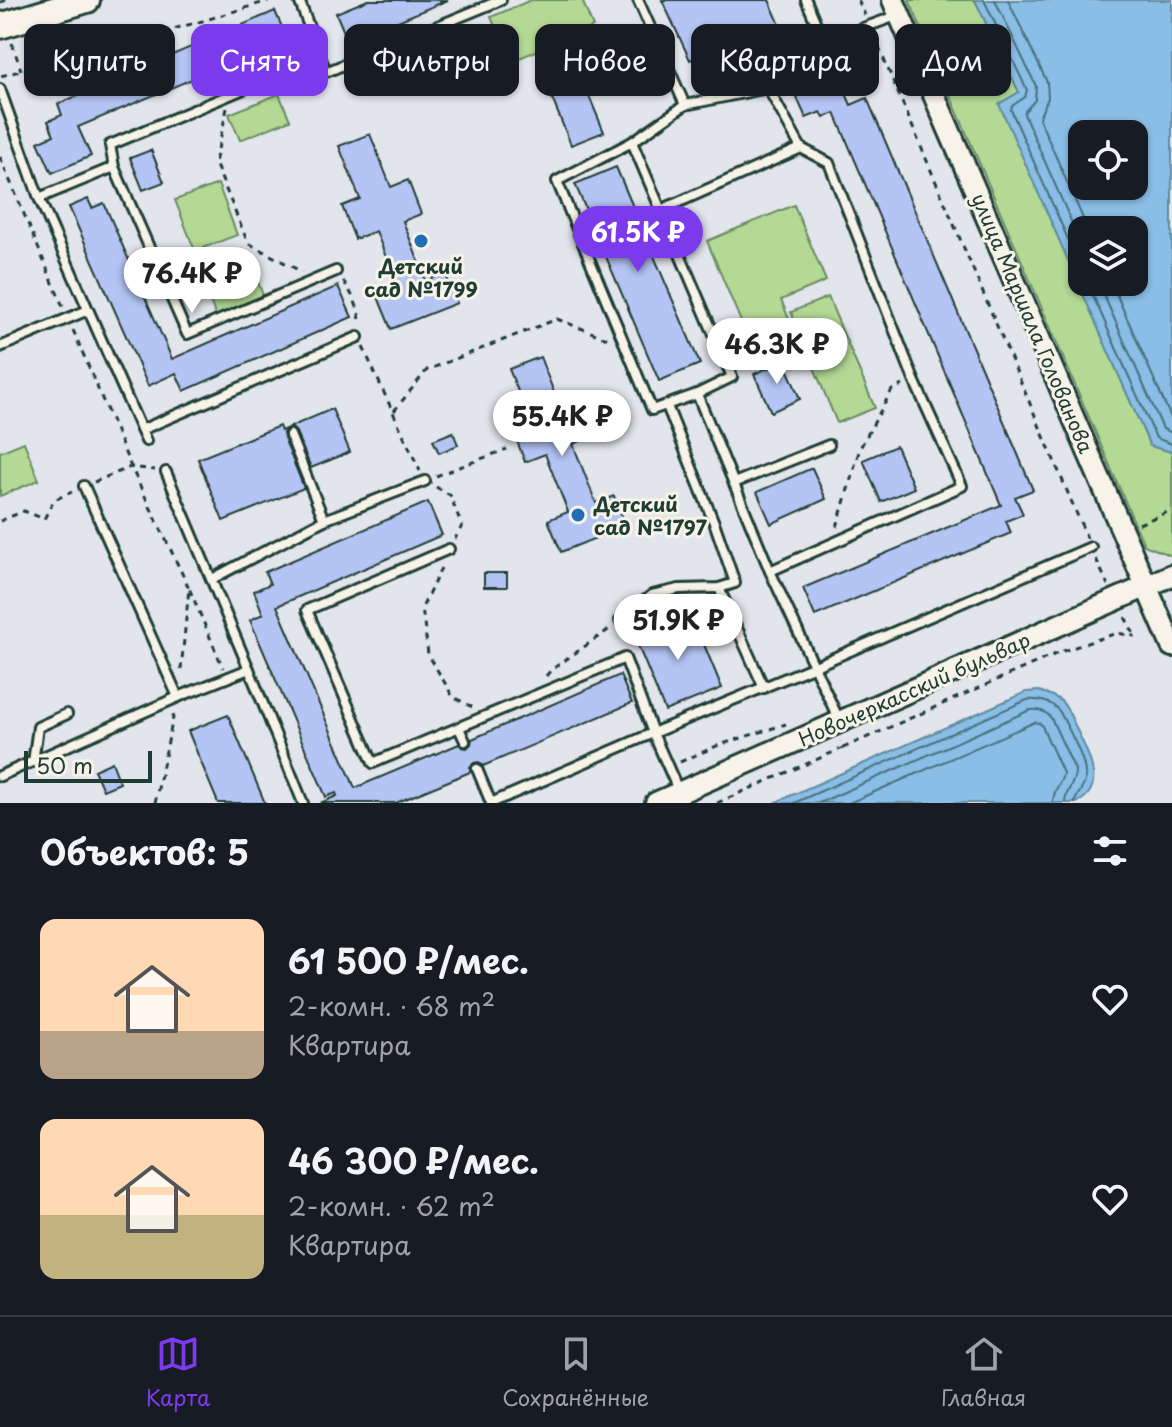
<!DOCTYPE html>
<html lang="ru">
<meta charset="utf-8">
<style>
body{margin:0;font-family:"Playpen Sans",sans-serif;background:#242831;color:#f1f3f6;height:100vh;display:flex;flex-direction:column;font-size:30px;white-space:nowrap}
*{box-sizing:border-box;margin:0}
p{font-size:26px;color:#9ea1a6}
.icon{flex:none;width:44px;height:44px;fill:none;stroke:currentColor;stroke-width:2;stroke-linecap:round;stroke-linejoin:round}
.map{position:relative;height:803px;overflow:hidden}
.side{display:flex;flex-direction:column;background:#171b24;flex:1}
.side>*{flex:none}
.hud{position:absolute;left:24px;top:24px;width:1124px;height:72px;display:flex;gap:16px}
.controls{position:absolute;left:1068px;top:120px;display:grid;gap:16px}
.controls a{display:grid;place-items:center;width:80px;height:80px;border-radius:16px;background:#171b24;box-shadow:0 2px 6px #0004;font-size:40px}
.scale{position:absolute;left:24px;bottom:20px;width:128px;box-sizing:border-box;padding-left:8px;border:4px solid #1f3d34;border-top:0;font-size:22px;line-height:28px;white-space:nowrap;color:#1f3d34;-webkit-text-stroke:6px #f7f3e8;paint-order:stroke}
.price{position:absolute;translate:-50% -68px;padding:0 18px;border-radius:28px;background:#fff;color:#222;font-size:26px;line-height:52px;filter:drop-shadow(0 2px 4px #0008)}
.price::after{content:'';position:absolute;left:50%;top:48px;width:24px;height:18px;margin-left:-12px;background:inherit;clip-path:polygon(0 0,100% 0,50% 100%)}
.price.active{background:#7c3aed;color:#fff}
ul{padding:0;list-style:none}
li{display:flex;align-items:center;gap:24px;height:200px;padding:0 40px}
li span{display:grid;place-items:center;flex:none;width:224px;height:160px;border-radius:16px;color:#555}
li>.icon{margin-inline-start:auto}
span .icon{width:96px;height:96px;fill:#fffc;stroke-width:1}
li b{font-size:34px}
h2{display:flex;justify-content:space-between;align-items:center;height:96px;padding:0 40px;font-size:34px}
.pill{padding:0 28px;border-radius:16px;background:#171b24;box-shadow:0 2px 6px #0004;font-size:28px;line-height:72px}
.pill.active{background:#7c3aed;color:#fff}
.tabs{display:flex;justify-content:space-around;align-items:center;height:112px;border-top:2px solid #363941;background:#171b24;font-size:22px;color:#9ea1a6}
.tabs a{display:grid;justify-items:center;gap:4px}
.tabs .active{color:#7c3aed}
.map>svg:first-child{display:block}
.green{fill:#b3d995;stroke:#698b64;stroke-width:2}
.water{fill:#8abee7;stroke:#5f8a9f;stroke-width:2;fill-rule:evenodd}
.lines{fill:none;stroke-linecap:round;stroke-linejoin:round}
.shore{stroke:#4a717c;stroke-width:2}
.building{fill:#b4c4f4;stroke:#1f3d34;stroke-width:2}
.service-casing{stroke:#1f3d34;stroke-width:14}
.tertiary-casing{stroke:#1f3d34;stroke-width:26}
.secondary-casing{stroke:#1f3d34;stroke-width:30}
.path{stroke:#1f3d34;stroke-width:3;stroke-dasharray:6 6;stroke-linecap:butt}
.service{stroke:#f7f3e8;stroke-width:8}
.tertiary{stroke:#f7f3e8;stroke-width:20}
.secondary{stroke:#f7f3e8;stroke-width:24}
.poi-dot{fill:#1f6fb2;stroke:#f7f3e8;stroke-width:3}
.labels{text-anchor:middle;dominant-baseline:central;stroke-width:6;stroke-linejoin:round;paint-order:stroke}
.poi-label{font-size:20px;font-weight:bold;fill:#1f3d34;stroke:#f7f3e8}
.street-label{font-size:20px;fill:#1f3d34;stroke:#f7f3e8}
</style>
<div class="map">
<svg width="1172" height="803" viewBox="0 0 1172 803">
<rect width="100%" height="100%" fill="#e3e5ec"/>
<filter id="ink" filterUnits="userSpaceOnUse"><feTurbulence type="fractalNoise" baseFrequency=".0125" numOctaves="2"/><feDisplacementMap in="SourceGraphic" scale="16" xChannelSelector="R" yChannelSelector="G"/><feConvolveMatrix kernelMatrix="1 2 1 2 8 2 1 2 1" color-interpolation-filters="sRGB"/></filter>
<g filter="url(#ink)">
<!-- green -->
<g class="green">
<path d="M 531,0 L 582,0 L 593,27 L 510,62 L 491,17 Z"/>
<path d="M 909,0 L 975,0 L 1019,92 L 1000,104 L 1150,446 L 1172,452 L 1172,556 L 1144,545 Z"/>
<path d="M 279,94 L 290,120 L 240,140 L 229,114 Z"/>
<path d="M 218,184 L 237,235 L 195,251 L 175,200 Z"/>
<path d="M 794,205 L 826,281 L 781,300 L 794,331 L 752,348 L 707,241 Z"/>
<path d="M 252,266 L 264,298 L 216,317 L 204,284 Z"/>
<path d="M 828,297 L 875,408 L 837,423 L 791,312 Z"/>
<path d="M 24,442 L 39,480 L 0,496 L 0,452 Z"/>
</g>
<!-- water -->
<g class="water">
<path d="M 975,0 L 1172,0 L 1172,452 L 1150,446 L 999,104 L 1019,92 ZM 1082,134 L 1134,134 L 1134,186 L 1082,186 ZM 1082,230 L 1134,230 L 1134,282 L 1082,282 Z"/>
<path d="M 1039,691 C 1047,694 1056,696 1062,702 C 1069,710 1073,721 1077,730 C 1088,753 1108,789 1076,803 L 774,803 L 1026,692 Z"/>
</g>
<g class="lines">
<!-- shore -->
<g class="shore">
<path d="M 984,0 L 1027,90 L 1025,97 L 1012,106 L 1011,110 L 1082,271"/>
<path d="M 995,0 L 1036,86 L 1035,100 L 1025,111 L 1024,114 L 1082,246"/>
<path d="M 1008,0 L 1047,82 L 1048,98 L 1039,118 L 1088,230"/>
<path d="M 1087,282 L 1156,438 L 1172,444"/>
<path d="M 1098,282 L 1163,429 L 1172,433"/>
<path d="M 1111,282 L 1172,420"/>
<path d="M 794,803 L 1027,700 C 1041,699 1052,702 1060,712 C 1068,729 1088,762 1085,780 C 1084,789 1076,794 1075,803"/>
<path d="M 819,803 L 1030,710 C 1038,709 1046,711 1051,718 L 1075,770 C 1076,784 1065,790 1065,803"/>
<path d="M 849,803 L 1035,722 L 1041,724 L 1063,773 C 1062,784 1053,788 1053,803"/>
</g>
</g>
<!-- building -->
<g class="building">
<path d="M 368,0 L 448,0 L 348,42 L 336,13 Z"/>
<path d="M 662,0 L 769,0 L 785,36 L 740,56 L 733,41 L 690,60 Z"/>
<path d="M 275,11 L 287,39 L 78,127 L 91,156 L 52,173 L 38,142 L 54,135 L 48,121 L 62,115 L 58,104 Z"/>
<path d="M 597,72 L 604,90 L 589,96 L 604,132 L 571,145 L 549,91 Z"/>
<path d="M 819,78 L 825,92 L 842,84 L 851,105 L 867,98 L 1033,490 L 1015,497 L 1023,514 L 1006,521 L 1011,533 L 815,616 L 803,588 L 1001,505 L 835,113 L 824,118 L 821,112 L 806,118 L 793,89 Z"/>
<path d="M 370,134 L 391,187 L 408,180 L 421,214 L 403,221 L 426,281 L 445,273 L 457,303 L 391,329 L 378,297 L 398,289 L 376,231 L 355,239 L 342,206 L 360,199 L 339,146 Z"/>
<path d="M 151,150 L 164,182 L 143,190 L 130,158 Z"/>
<path d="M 616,167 L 700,364 L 659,381 L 575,184 Z"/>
<path d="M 88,199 L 92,208 L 104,203 L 172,359 L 338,286 L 352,317 L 184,391 L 176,373 L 148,386 L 69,207 Z"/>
<path d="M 540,357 L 561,410 L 578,403 L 591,437 L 573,444 L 596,503 L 614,496 L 626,526 L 561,552 L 548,520 L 568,512 L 545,454 L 525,462 L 512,428 L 530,421 L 509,369 Z"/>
<path d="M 784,361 L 800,399 L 771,412 L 754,374 Z"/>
<path d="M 332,409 L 350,452 L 311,468 L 296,432 L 292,428 L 287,429 L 283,433 L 284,438 L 304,488 L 223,521 L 198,459 L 279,426 L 281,431 Z"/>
<path d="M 453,432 L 458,445 L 439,453 L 433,440 Z"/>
<path d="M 896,446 L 914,488 L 881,502 L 863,460 Z"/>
<path d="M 812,468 L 826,499 L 771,524 L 757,492 Z"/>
<path d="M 428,502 L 442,535 L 277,606 L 355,788 L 459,744 L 462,747 L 467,748 L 471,744 L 472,739 L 620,675 L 632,703 L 483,766 L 479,762 L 474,763 L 470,767 L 470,772 L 396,803 L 320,803 L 337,796 L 336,793 L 326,797 L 250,620 L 263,614 L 254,591 L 270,584 L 265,572 Z"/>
<rect x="484" y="573" width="23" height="14"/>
<path d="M 691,613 L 722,688 L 665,711 L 634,636 Z"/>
<path d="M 228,715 L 265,803 L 218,803 L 188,731 Z"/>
<path d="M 112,762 L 120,783 L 103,790 L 94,770 Z"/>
</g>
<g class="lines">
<defs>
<g id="service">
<path d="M 299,0 L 326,72 L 501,0"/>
<path d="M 638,0 L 685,105"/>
<path d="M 806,0 L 824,42"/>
<path d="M 768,88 L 801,148 L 829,163 L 914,380 L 962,486 L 770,571 L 839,720"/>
<path d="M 0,89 L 39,198 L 146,441"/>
<path d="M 632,142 L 557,181 L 652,410 L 697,394"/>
<path d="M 114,167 L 187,334 L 336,271"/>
<path d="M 39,198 L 114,167 L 110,145 L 320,57"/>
<path d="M 661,210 L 801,148"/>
<path d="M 0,347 L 88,310"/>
<path d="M 141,430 L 358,337"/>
<path d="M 290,435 L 324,520"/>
<path d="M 166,472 L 249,669 L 303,803"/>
<path d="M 734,483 L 829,445"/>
<path d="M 84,486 L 178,697"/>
<path d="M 449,549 L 307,610 L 373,763 L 625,658 L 653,733 L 679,792"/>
<path d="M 770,571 L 697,394 L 732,377 L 632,142 L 685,105 L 768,88 L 824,42 L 899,15"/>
<path d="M 212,579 L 324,520 L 425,481"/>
<path d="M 719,588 L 764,688"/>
<path d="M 620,621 L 652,595 L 679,589 L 719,588 L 735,583 L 715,525 L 667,406"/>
<path d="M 459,728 L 465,741"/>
<path d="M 33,762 L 38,727 L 67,714"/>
<path d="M 477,769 L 491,803"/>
<path d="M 0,776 L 178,697 L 249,669"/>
<path d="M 491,803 L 653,733 L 815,666 L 1091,547"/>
</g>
<g id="tertiary">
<path d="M 893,0 L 1172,646"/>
<path d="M 656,803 L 1172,575"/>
</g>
<path id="secondary" d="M 0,26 L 87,0"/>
</defs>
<!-- service casing -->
<use href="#service" class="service-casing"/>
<!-- tertiary casing -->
<use href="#tertiary" class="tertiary-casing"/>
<!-- secondary casing -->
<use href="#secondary" class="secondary-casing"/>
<!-- path -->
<g class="path">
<path d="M 858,0 L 865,15"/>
<path d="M 0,2 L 8,0"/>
<path d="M 874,36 L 1087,538"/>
<path d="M 12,43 L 21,70"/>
<path d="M 969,55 L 984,90"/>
<path d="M 1,76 L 199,22 L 271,0"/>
<path d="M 227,108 L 215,163 L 248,243 L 302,272"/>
<path d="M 0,157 L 64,309"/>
<path d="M 343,281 C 351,291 361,311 360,325"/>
<path d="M 73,330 L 131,467 L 189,588"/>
<path d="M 363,347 L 420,471"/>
<path d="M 394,411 L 427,370 L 557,319 L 609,339"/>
<path d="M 436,476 L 507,449"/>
<path d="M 94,482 L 131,467 L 155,470"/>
<path d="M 436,487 L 450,495 L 462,526 L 455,539"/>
<path d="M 0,521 L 24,511 L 44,519 L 54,500 L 72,492"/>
<path d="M 1139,524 L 1172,510"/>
<path d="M 837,527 L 860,448 L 892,390 L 903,385"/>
<path d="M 1096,559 L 1108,585"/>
<path d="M 441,568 L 422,608 L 428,654 L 453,697 L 474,708"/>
<path d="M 1125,617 L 1135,636"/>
<path d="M 181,670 L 189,588 L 223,668"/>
<path d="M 546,676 L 551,670 L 611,628"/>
<path d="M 843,748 L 1060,652 L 1117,633 L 1135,636"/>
<path d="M 680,762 L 719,745 L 786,724"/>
<path d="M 155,803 L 174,713"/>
<path d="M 717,803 L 843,748 L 840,742"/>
</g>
<!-- service -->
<use href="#service" class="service"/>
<!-- tertiary -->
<use href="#tertiary" class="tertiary"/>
<!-- secondary -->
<use href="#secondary" class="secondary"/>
</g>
</g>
<!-- markers -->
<g class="poi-dot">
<circle cx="421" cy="241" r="8"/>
<circle cx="578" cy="515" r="8"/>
</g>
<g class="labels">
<!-- poi labels -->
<g class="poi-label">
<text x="421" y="266">Детский<tspan x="421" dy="23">сад №1799</tspan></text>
<text x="594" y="504" text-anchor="start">Детский<tspan x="594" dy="23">сад №1797</tspan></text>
</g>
<!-- street labels -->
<g class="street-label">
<text transform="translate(1033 323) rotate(67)">улица Маршала Голованова</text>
<text transform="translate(914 689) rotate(-24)">Новочеркасский бульвар</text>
</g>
</g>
</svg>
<div class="controls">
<a><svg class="icon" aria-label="locate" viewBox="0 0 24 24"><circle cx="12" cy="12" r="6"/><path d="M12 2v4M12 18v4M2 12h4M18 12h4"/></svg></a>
<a><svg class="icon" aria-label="layers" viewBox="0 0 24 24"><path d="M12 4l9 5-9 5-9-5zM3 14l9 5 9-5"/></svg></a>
</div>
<div class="scale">50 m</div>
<b class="price active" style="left:638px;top:274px">61.5K ₽</b>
<b class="price" style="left:192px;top:315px">76.4K ₽</b>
<b class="price" style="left:777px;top:386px">46.3K ₽</b>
<b class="price" style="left:562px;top:458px">55.4K ₽</b>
<b class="price" style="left:678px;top:662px">51.9K ₽</b>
<div class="hud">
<a class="pill">Купить</a>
<a class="pill active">Снять</a>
<a class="pill">Фильтры</a>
<a class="pill">Новое</a>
<a class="pill">Квартира</a>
<a class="pill">Дом</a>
</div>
</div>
<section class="side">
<h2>Объектов: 5<svg class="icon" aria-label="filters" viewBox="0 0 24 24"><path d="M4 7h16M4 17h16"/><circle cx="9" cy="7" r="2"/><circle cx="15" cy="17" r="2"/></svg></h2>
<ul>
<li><span style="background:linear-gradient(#ffd9b3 70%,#b9a48a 0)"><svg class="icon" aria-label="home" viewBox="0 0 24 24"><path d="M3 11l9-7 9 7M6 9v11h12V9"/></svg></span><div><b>61 500 ₽/мес.</b><p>2-комн. · 68 m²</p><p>Квартира</p></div><svg class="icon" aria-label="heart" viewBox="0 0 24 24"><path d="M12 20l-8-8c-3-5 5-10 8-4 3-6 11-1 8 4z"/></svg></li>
<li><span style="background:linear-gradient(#ffd9b3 60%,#c2b280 0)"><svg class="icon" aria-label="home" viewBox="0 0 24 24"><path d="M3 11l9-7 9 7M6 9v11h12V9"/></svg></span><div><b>46 300 ₽/мес.</b><p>2-комн. · 62 m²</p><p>Квартира</p></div><svg class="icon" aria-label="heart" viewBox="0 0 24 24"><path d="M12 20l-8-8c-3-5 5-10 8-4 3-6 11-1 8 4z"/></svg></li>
</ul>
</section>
<nav class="tabs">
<a class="active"><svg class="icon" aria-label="map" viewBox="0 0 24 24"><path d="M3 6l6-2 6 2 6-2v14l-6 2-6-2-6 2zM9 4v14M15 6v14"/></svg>Карта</a>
<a><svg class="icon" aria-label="saved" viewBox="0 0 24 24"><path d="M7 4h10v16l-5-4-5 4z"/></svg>Сохранённые</a>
<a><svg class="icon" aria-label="home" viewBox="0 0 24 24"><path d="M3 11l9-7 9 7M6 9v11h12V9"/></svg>Главная</a>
</nav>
